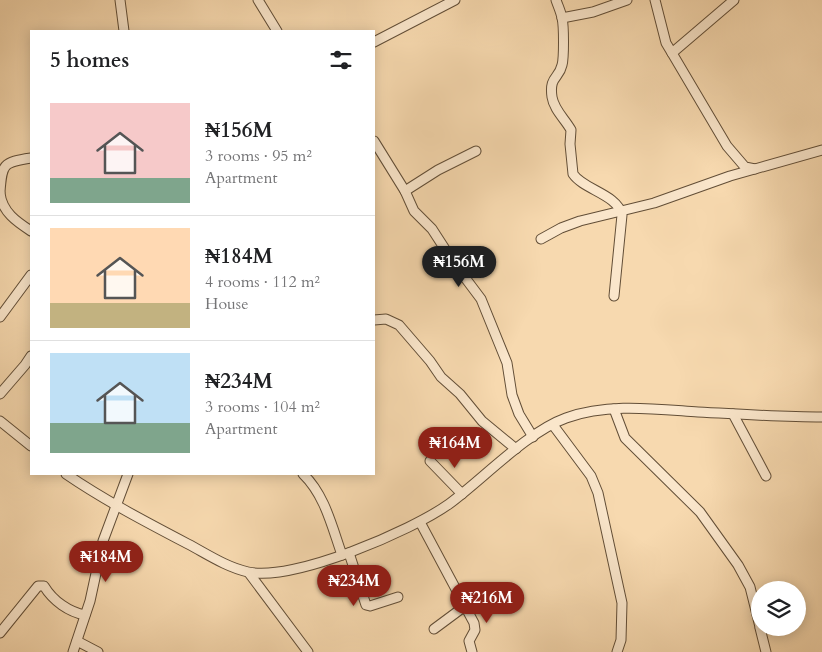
<!DOCTYPE html>
<meta charset="utf-8">
<style>
body{margin:0;font-family:Cardo,serif;background:#f6f6f6;color:#202124;height:100vh;display:flex;flex-direction:column;font-size:19px;white-space:nowrap}
*{box-sizing:border-box;margin:0}
p{font-size:16px;color:#757577}
.icon{flex:none;width:28px;height:28px;fill:none;stroke:currentColor;stroke-width:2;stroke-linecap:round;stroke-linejoin:round}
.map{position:relative;flex:1;overflow:hidden}
.side{position:absolute;left:30px;top:30px;width:345px;height:445px;display:flex;flex-direction:column;background:#fff;border-radius:0px;box-shadow:0 2px 12px #0003}
.side>*{flex:none}
.buttons{position:absolute;left:751px;top:581px;display:grid;gap:10px}
.buttons a{display:grid;place-items:center;width:55px;height:55px;border-radius:50%;background:#fff;box-shadow:0 2px 12px #0003;font-size:25px}
.price{position:absolute;translate:-50% -42px;padding:0 11px;border-radius:18px;background:#8f2418;color:#fff;font-size:16px;line-height:32px;filter:drop-shadow(0 1px 2px #0008)}
.price::after{content:'';position:absolute;left:50%;top:30px;width:15px;height:11px;margin-left:-8px;background:inherit;clip-path:polygon(0 0,100% 0,50% 100%)}
.price.selected{background:#222;color:#fff}
ul{padding:0;list-style:none}
li{display:flex;align-items:center;gap:15px;height:125px;padding:0 20px}
li+li{border-top:1px solid #e0e0e0}
li span{display:grid;place-items:center;flex:none;width:140px;height:100px;border-radius:0px;color:#555}
li>.icon{margin-inline-start:auto}
span .icon{width:60px;height:60px;fill:#fffc;stroke-width:1}
li b{font-size:21px}
h2{display:flex;justify-content:space-between;align-items:center;height:60px;padding:0 20px;font-size:21px}
.map>svg:first-child{display:block}
.lines{fill:none;stroke-linecap:round;stroke-linejoin:round}
.minor-casing{stroke:#624e37;stroke-width:11}
.minor{stroke:#fae6cb;stroke-width:9}
</style>
<div class="map">
<svg width="822" height="652" viewBox="0 0 822 652">
<rect width="100%" height="100%" fill="#f7d9af"/>
<filter id="stains"><feTurbulence type="fractalNoise" baseFrequency=".004" numOctaves="4"/><feColorMatrix values="0 0 0 0 .2 0 0 0 0 .09 0 0 0 0 .02 0 0 0 .5 -.17"/></filter>
<radialGradient id="worn" r=".72"><stop offset=".6" stop-color="#630" stop-opacity="0"/><stop offset="1" stop-color="#630" stop-opacity=".3"/></radialGradient>
<g class="lines">
<defs>
<g id="minor">
<path d="M 120,0 L 124,31"/>
<path d="M 258,0 L 277,31"/>
<path d="M 556,0 C 558,6 561,12 562,18 C 564,26 564,58 562,65 C 559,79 549,76 552,97 C 554,110 565,119 571,130 L 570,144 L 573,174 C 584,190 617,194 622,215 L 614,296"/>
<path d="M 655,0 L 666,43 L 672,53 L 727,146 L 745,167 L 755,169"/>
<path d="M 562,18 L 593,12 L 627,0"/>
<path d="M 374,42 L 455,0"/>
<path d="M 672,53 L 734,0"/>
<path d="M 374,141 L 405,191 L 414,211 L 432,229 L 454,263 L 481,299 L 507,363 L 512,395 L 519,414 L 533,437"/>
<path d="M 405,191 L 438,170 L 476,151"/>
<path d="M 0,192 C 2,164 3,162 31,158"/>
<path d="M 0,193 C 2,212 17,222 31,231"/>
<path d="M 541,239 L 561,228 L 580,221 L 654,203 L 730,176 L 822,150"/>
<path d="M 0,317 L 31,275"/>
<path d="M 374,320 L 386,319 L 399,325 L 430,361 L 441,377 L 460,394 L 482,421 L 516,449"/>
<path d="M 0,394 L 25,365 L 31,356"/>
<path d="M 614,409 L 625,438 L 700,512 L 738,565 L 750,587 L 760,627"/>
<path d="M 733,414 L 766,476"/>
<path d="M 0,421 L 31,446"/>
<path d="M 553,425 L 591,476 L 598,493 L 622,603 L 621,640 L 617,652"/>
<path d="M 430,461 L 462,494"/>
<path d="M 66,474 C 104,500 146,522 188,544 C 207,554 226,567 248,572 C 293,582 411,531 449,504 C 483,479 527,432 566,418 C 608,403 654,409 698,412 C 739,414 780,417 822,417"/>
<path d="M 303,474 C 325,495 332,527 342,555"/>
<path d="M 420,522 L 474,623 L 475,630 L 469,641 L 472,652"/>
<path d="M 349,553 L 366,605 L 370,606 L 398,597"/>
<path d="M 249,573 L 308,652"/>
<path d="M 760,628 L 766,652"/>
<path d="M 434,629 L 465,606"/>
<path d="M 0,633 L 38,586 L 44,586 C 53,601 69,612 85,615"/>
<path d="M 77,641 L 98,652"/>
<path d="M 73,652 L 90,601 L 103,541 L 128,474"/>
</g>
</defs>
<!-- minor casing -->
<use href="#minor" class="minor-casing"/>
<!-- minor -->
<use href="#minor" class="minor"/>
</g>
<rect width="100%" height="100%" filter="url(#stains)"/>
<rect width="100%" height="100%" fill="url(#worn)"/>
</svg>
<div class="buttons">
<a><svg class="icon" aria-label="layers" viewBox="0 0 24 24"><path d="M12 4l9 5-9 5-9-5zM3 14l9 5 9-5"/></svg></a>
</div>
<b class="price selected" style="left:459px;top:288px">₦156M</b>
<b class="price" style="left:455px;top:469px">₦164M</b>
<b class="price" style="left:106px;top:583px">₦184M</b>
<b class="price" style="left:354px;top:607px">₦234M</b>
<b class="price" style="left:487px;top:624px">₦216M</b>
<section class="side">
<h2>5 homes<svg class="icon" aria-label="filters" viewBox="0 0 24 24"><path d="M4 7h16M4 17h16"/><circle cx="9" cy="7" r="2"/><circle cx="15" cy="17" r="2"/></svg></h2>
<ul>
<li><span style="background:linear-gradient(#f6c9c9 75%,#7fa58c 0)"><svg class="icon" aria-label="home" viewBox="0 0 24 24"><path d="M3 11l9-7 9 7M6 9v11h12V9"/></svg></span><div><b>₦156M</b><p>3 rooms · 95 m²</p><p>Apartment</p></div></li>
<li><span style="background:linear-gradient(#ffd9b3 75%,#c2b280 0)"><svg class="icon" aria-label="home" viewBox="0 0 24 24"><path d="M3 11l9-7 9 7M6 9v11h12V9"/></svg></span><div><b>₦184M</b><p>4 rooms · 112 m²</p><p>House</p></div></li>
<li><span style="background:linear-gradient(#bfe0f5 70%,#7fa58c 0)"><svg class="icon" aria-label="home" viewBox="0 0 24 24"><path d="M3 11l9-7 9 7M6 9v11h12V9"/></svg></span><div><b>₦234M</b><p>3 rooms · 104 m²</p><p>Apartment</p></div></li>
</ul>
</section>
</div>
